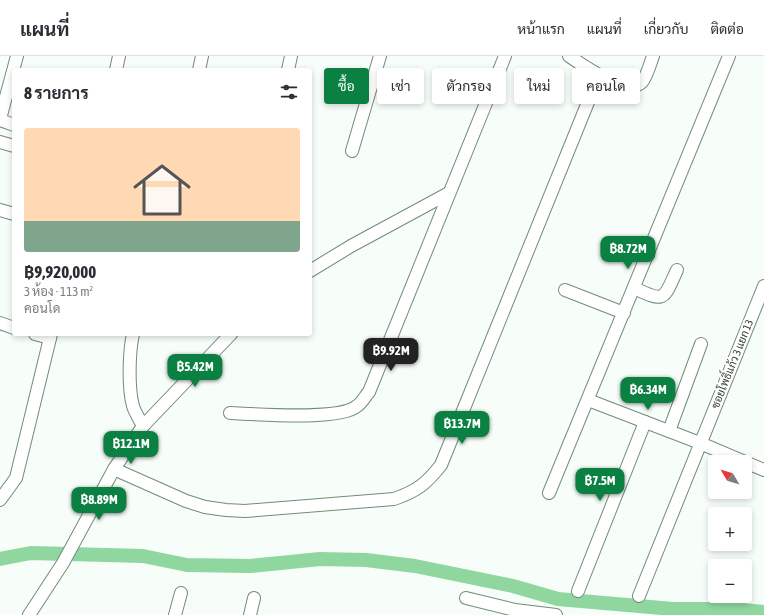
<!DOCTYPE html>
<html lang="th">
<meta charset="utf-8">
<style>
body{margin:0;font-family:"Asap Condensed",Sarabun,sans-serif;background:#f2f2f3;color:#2b2b33;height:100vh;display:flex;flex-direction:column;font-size:15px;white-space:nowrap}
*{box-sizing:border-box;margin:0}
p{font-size:13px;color:#7c7c81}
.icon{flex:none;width:22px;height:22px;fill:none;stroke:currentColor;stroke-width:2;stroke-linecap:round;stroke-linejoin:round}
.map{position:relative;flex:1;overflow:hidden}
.details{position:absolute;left:12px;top:12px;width:300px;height:268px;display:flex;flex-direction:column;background:#fff;border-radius:4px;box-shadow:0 2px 6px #0003}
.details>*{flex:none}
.guide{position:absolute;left:324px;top:12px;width:380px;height:36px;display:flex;gap:8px}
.needle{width:26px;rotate:308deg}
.controls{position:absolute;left:708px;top:399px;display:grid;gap:8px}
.controls a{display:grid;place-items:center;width:44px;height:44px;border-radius:4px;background:#fff;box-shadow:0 2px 6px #0003;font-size:20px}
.price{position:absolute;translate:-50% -34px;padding:0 9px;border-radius:8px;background:#0b8043;color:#fff;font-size:13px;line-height:26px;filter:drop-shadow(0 1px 2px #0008)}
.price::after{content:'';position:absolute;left:50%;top:24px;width:12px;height:9px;margin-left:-6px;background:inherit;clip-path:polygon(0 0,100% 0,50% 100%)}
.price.current{background:#222;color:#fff}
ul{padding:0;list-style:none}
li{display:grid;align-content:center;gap:8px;height:212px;padding:0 12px}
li+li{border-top:1px solid #e1e1e2}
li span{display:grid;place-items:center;height:124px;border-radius:4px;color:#555}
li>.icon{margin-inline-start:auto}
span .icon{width:72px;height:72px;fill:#fffc;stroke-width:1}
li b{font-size:17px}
h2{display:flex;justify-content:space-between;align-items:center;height:48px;padding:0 12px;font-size:17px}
.tag{padding:0 14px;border-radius:4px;background:#fff;box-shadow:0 2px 6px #0003;font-size:14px;line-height:36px}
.tag.current{background:#0b8043;color:#fff}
header{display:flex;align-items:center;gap:24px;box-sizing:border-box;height:56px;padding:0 20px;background:#fff;border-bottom:1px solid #e1e1e2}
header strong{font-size:19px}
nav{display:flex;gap:22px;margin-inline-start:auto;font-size:14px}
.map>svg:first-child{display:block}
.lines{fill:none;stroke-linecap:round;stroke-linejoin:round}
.canal{stroke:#8fd79f;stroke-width:14}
.street-casing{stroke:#718d76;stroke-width:14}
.street{stroke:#fff;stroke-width:12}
.labels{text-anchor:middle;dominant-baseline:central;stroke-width:4;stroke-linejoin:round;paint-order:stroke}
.street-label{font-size:11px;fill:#343f36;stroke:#fff}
</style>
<header>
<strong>แผนที่</strong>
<nav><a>หน้าแรก</a><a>แผนที่</a><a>เกี่ยวกับ</a><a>ติดต่อ</a></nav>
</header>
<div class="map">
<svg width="764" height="559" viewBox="0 0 764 559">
<rect width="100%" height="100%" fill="#f7fdf8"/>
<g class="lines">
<!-- canal -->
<path class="canal" d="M 0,503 L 31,497 L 143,500 L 187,509 L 250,510 L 320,503 L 366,504 L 415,510 L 513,530 L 558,543 L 673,553 L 733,553 L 764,556"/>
<defs>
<g id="street">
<path d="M 569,0 C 582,9 628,41 642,26 C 647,20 650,8 653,0"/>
<path d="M 116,14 L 119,0"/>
<path d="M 199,14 L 202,0"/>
<path d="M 288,14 L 291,0"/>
<path d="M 0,63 L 17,0"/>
<path d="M 0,64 L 14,69"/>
<path d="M 0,86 L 14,90"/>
<path d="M 352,95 L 380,0"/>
<path d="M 0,154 L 14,158"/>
<path d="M 310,215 L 351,190 L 449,137"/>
<path d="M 634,232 C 666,247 663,244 677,214"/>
<path d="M 565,234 L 624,257"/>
<path d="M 0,267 L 14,272"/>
<path d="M 35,278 L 50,282"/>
<path d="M 133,278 C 129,296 128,332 133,350 C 135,357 140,364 143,370"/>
<path d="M 588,344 L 700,387 L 764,414"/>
<path d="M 230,357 C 256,358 340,365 357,350 C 362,347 365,340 369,336 L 505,0"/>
<path d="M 669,375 L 701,288"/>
<path d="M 114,413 L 186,445 L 205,451 L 226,454 L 245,455 L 394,443 C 417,435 426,428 441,409 L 599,19"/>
<path d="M 549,437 L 729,0"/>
<path d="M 0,444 L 16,422 L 51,278"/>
<path d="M 578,535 L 645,366"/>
<path d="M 639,540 L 764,230"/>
<path d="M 466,542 L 515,554 L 556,559"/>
<path d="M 29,559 L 63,507 L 114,413 L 143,370 L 231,278"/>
<path d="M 175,559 L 181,537"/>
<path d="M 250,559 L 254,542"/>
</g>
</defs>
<!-- street casing -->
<use href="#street" class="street-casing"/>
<!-- street -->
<use href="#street" class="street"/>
</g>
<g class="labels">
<!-- street labels -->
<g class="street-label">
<text transform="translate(732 308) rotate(-68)">ซอยโพธิ์แก้ว 3 แยก 13</text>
</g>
</g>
</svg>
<div class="controls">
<a><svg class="needle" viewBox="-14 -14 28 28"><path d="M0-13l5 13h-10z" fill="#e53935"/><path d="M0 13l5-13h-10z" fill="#7c7c81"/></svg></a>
<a>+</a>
<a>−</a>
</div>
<b class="price" style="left:628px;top:214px">฿8.72M</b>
<b class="price current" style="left:391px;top:316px">฿9.92M</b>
<b class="price" style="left:195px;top:332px">฿5.42M</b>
<b class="price" style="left:648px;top:355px">฿6.34M</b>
<b class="price" style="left:462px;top:389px">฿13.7M</b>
<b class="price" style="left:131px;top:409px">฿12.1M</b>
<b class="price" style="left:600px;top:446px">฿7.5M</b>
<b class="price" style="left:99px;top:465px">฿8.89M</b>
<div class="guide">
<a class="tag current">ซื้อ</a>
<a class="tag">เช่า</a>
<a class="tag">ตัวกรอง</a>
<a class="tag">ใหม่</a>
<a class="tag">คอนโด</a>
</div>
<section class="details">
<h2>8 รายการ<svg class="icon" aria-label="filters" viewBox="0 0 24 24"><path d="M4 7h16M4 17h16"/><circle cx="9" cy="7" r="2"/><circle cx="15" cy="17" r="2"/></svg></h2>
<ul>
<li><span style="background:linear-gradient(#ffd9b3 75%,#7fa58c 0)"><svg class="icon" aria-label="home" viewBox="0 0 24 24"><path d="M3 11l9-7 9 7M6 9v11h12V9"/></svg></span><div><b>฿9,920,000</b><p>3 ห้อง · 113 m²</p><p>คอนโด</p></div></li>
</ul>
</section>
</div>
